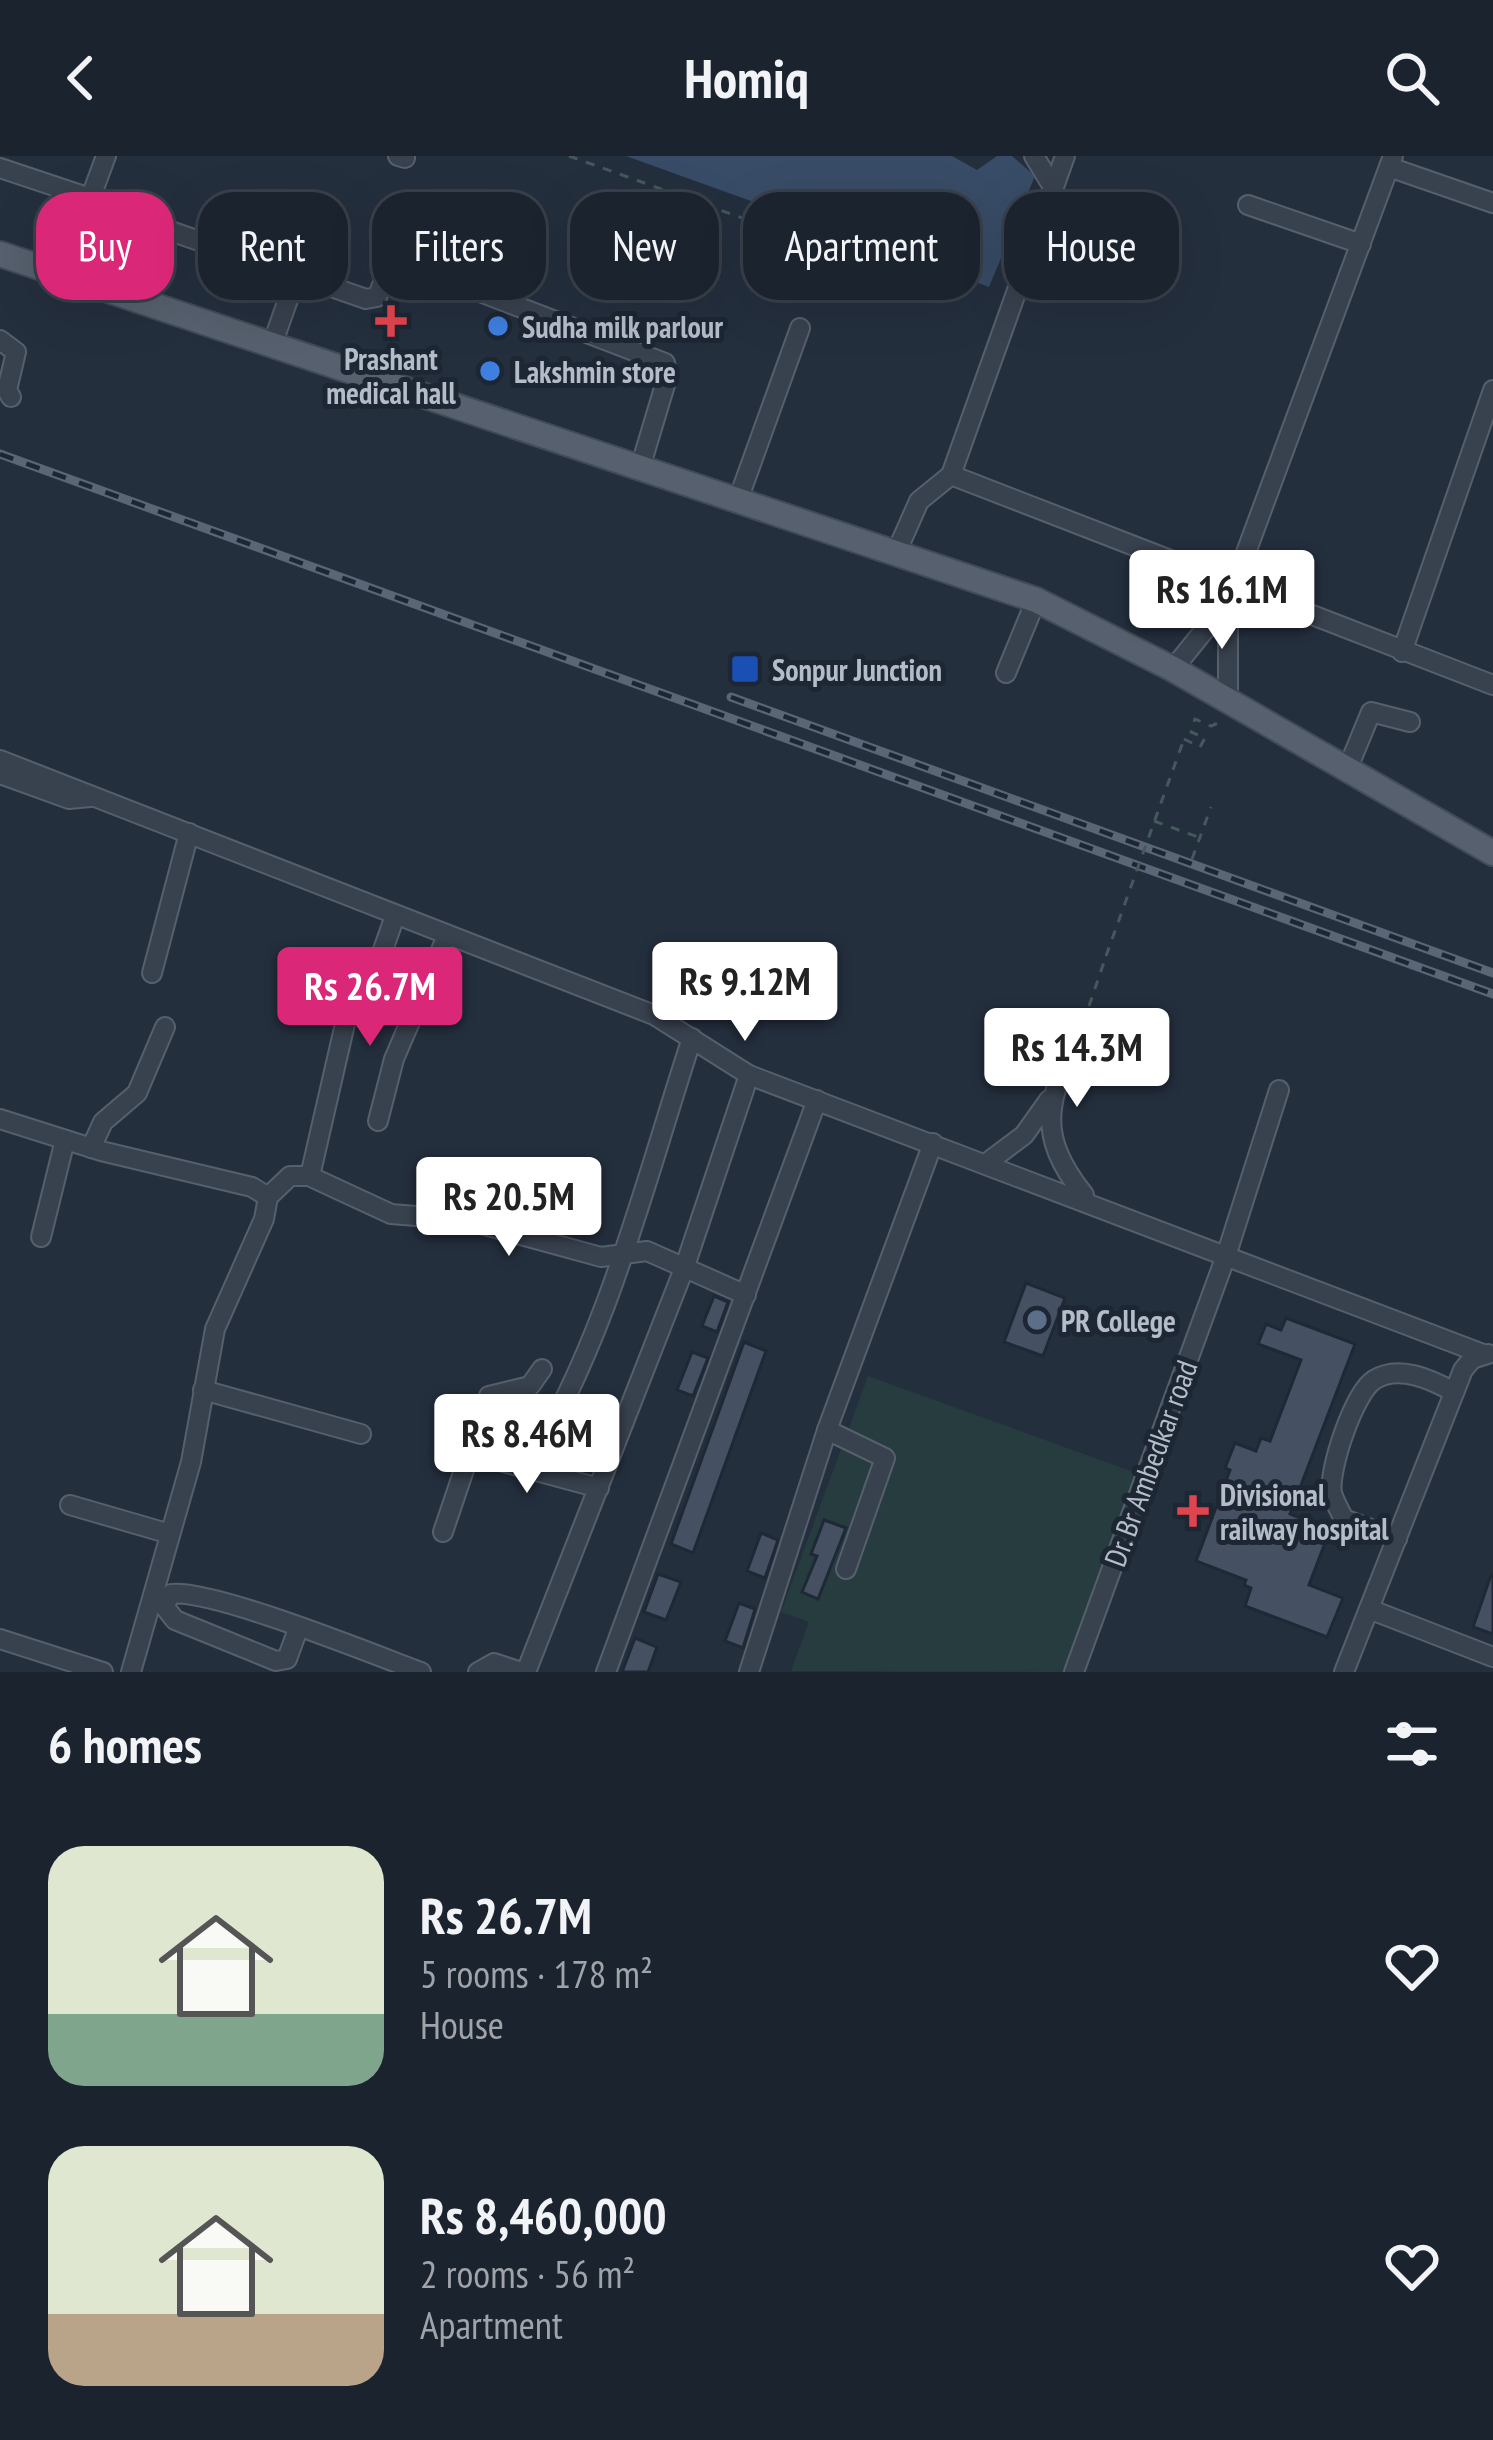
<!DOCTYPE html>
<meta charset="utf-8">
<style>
body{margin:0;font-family:"PT Sans Narrow",sans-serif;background:#242b36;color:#f1f3f6;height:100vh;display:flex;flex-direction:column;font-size:45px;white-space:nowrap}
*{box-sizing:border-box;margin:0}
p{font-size:39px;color:#a0a4aa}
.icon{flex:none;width:66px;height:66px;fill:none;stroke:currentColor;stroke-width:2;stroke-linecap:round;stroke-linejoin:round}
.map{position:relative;height:1516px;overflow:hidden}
.sheet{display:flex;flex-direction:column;background:#1b232e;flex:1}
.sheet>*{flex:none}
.hud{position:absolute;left:36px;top:36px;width:1422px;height:108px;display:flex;gap:24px}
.price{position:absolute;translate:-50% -102px;padding:0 27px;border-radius:12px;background:#fff;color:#222;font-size:39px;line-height:78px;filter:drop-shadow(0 3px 6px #0008)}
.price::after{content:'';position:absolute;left:50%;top:72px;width:36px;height:27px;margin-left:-18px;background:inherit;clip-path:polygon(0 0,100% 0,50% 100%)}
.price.selected{background:#db2777;color:#fff}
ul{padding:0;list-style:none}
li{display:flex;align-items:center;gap:36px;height:300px;padding:0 48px}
li span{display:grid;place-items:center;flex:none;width:336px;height:240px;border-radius:36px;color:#555}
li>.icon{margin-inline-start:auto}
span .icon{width:144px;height:144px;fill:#fffc;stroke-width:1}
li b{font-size:51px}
h2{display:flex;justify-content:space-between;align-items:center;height:144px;padding:0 48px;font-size:51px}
.tag{padding:0 42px;border-radius:36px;background:#1b232e;box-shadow:0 12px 48px #0002,0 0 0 3px #39404a;font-size:42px;line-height:108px}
.tag.selected{background:#db2777;color:#fff}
header{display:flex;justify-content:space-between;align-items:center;height:156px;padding:0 48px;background:#1b232e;font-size:54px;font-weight:700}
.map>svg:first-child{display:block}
.green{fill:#263c3f}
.water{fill:#394c67}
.building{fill:#455162;stroke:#1f2835;stroke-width:3}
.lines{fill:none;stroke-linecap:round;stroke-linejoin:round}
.minor-casing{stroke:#565f6c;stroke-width:22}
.major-casing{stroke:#414a57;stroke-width:28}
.path{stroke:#44595c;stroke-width:3;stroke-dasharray:9 9;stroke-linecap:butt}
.minor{stroke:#38414e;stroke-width:18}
.major{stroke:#56606e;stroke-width:24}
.rail-casing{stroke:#5a6575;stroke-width:9}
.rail{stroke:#1d2633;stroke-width:4.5;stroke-dasharray:14;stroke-linecap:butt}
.path-bridge{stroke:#44595c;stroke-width:3;stroke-dasharray:9 9;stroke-linecap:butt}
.health-dot{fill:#e0444e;stroke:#1d2633;stroke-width:4.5}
.shop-dot{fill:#3f7fe0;stroke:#1d2633;stroke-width:4.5}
.transit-dot{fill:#1a4fb4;stroke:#1d2633;stroke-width:4.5}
.service-dot{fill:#5c6f8a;stroke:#1d2633;stroke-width:4.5}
.labels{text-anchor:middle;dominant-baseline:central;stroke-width:10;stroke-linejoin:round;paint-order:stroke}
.poi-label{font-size:30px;font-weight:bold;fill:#b4bcc9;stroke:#1d2633;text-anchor:start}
.street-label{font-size:30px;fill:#b4bcc9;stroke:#1d2633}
</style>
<header><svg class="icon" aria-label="back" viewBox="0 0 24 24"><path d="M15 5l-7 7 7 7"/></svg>Homiq<svg class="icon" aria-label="search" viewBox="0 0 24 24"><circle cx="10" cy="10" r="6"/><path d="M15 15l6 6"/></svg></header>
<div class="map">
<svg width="1493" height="1516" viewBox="0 0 1493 1516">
<rect width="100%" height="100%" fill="#242f3e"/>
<!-- green -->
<path class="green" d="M 868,1220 L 1139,1318 L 1066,1516 L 791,1515 L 809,1466 L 781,1456 Z"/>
<!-- water -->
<path class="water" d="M 626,0 L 952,0 L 977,14 L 997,0 L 1012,0 L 1035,20 L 989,131 Z"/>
<!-- building -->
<g class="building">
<path d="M 1026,1127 L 1065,1142 L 1043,1200 L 1004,1186 Z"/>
<path d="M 714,1140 L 728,1146 L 717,1176 L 702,1170 Z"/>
<path d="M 1286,1162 L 1355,1188 L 1290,1358 L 1330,1374 L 1309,1429 L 1343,1442 L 1327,1481 L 1245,1450 L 1251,1432 L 1244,1429 L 1246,1424 L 1196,1405 L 1230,1314 L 1225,1312 L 1235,1287 L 1256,1295 L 1261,1282 L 1270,1285 L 1301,1204 L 1258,1188 L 1266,1168 L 1281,1174 Z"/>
<path d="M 744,1186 L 766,1195 L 693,1397 L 671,1388 Z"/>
<path d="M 692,1196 L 708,1202 L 693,1240 L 677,1234 Z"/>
<path d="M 589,1260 L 609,1268 L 594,1306 L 574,1298 Z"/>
<path d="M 824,1364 L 846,1372 L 818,1443 L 802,1436 L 817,1400 L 811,1398 Z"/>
<path d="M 761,1377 L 778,1384 L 765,1422 L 747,1415 Z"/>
<path d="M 658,1418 L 681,1426 L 666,1464 L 644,1456 Z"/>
<path d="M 1491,1419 L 1493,1419 L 1493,1478 L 1473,1471 Z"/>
<path d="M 739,1447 L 755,1453 L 743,1492 L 725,1485 Z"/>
<path d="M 635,1482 L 657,1491 L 648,1516 L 622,1516 Z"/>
</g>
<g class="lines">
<defs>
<g id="minor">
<path d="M 398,0 L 405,2"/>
<path d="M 1034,0 L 1053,31"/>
<path d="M 1389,11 L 1493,47"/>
<path d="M 0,12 L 90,42"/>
<path d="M 1248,49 L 1361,88"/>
<path d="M 133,62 L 366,143 L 377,141 L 391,108 L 399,105 L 665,207 L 668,219 L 640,312"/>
<path d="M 62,119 L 106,0"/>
<path d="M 0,184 L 16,196 L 7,234 L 11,241"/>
<path d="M 272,189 L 313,73"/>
<path d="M 951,319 L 1493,529"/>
<path d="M 738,344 L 800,172"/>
<path d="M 896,397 L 919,345 L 951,319 L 1065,0"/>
<path d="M 1402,496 L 1493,234"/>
<path d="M 1173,513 L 1228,445 L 1393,0"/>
<path d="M 1006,517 L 1036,444"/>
<path d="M 1228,545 L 1228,445"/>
<path d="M 0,604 L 654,859 L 749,919 L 1483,1198"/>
<path d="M 1347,614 L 1371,556 L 1410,566"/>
<path d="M 0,618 L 69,643 L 90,641"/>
<path d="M 152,817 L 189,677"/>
<path d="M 1083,868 C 1051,938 1031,973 1084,1039"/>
<path d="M 0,963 L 101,995 L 252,1031 L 268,1041 L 264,1063 L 215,1173 L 191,1306 L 131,1516"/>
<path d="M 378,965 L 394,903 L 447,780"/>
<path d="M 91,992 L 103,966 L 137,937 L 165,871"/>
<path d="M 988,1006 L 1024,979 L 1049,944"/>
<path d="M 310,1020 L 347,859 L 361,817 L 379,805 L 395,760"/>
<path d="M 268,1041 L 290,1020 L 309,1020 L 391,1058 L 466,1064 L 601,1101 L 647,1095 L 746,1139"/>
<path d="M 41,1081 L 65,984"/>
<path d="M 203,1234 L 361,1278"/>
<path d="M 827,1274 L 885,1302 L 846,1413"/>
<path d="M 470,1297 L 599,1332"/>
<path d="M 527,1312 C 607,1184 645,1025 692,882"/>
<path d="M 70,1349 L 170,1378"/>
<path d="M 443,1376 L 489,1240 L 530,1230 L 542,1213"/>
<path d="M 1397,1383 L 1344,1363 C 1340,1355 1334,1345 1332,1337 C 1328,1314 1354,1237 1374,1224 C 1399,1208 1432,1224 1454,1236"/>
<path d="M 1369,1453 L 1493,1501"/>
<path d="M 298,1473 L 287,1503 L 276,1505 L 175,1464 L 164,1450 L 171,1438 C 210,1432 375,1499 421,1516"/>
<path d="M 0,1483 L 103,1516"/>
<path d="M 478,1516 L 494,1507 L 521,1516"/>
<path d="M 526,1516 L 685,1110 L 749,919"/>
<path d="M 606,1516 L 817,944"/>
<path d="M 749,1516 L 827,1274 L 933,987"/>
<path d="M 1074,1516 L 1227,1097 L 1279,934"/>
<path d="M 1344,1516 L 1463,1214 L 1472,1203 L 1488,1198"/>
</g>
<path id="major" d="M 0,98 L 1036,444 L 1173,513 L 1493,697"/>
</defs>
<!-- minor casing -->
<use href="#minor" class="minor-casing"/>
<!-- major casing -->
<use href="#major" class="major-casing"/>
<!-- path -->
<g class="path">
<path d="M 569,0 L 829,93"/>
<path d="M 1184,583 L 1200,591 L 1205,582 L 1191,576 L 1195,563 L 1211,570 L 1223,565"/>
<path d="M 1154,665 L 1198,681"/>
<path d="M 1192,703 L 1211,651"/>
<path d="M 1089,850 L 1106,800"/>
</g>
<!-- minor -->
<use href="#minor" class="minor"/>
<!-- major -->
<use href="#major" class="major"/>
<defs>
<g id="rail">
<path d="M 0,298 L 1493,838"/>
<path d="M 731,541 L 1493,817"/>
</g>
</defs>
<!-- rail casing -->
<use href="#rail" class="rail-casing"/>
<!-- rail -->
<use href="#rail" class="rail"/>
<!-- path-bridge -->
<path class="path-bridge" d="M 1106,800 L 1184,583"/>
</g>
<!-- markers -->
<g class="health-dot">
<path d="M385 147h12v12h12v12h-12v12h-12v-12h-12v-12h12z"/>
<path d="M1187 1337h12v12h12v12h-12v12h-12v-12h-12v-12h12z"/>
</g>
<g class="shop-dot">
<circle cx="498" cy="170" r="12"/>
<circle cx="490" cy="215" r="12"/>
</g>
<rect class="transit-dot" x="730" y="498" width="30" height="30" rx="6"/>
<circle class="service-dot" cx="1037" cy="1164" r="12"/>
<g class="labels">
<!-- poi labels -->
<g class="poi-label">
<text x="522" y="170">Sudha milk parlour</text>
<text x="391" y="202" text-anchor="middle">Prashant<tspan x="391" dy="34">medical hall</tspan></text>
<text x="514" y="215">Lakshmin store</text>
<text x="772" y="513">Sonpur Junction</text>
<text x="1061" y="1164">PR College</text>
<text x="1220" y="1338">Divisional<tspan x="1220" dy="34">railway hospital</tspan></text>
</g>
<!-- street labels -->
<g class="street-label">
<text transform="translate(1150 1307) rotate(-70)">Dr. Br Ambedkar road</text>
</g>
</g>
</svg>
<b class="price" style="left:1222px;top:496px">Rs 16.1M</b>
<b class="price" style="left:745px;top:888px">Rs 9.12M</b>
<b class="price selected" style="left:370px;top:893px">Rs 26.7M</b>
<b class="price" style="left:1077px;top:954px">Rs 14.3M</b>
<b class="price" style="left:509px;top:1103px">Rs 20.5M</b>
<b class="price" style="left:527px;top:1340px">Rs 8.46M</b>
<div class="hud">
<a class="tag selected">Buy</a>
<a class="tag">Rent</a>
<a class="tag">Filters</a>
<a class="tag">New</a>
<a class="tag">Apartment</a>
<a class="tag">House</a>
</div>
</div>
<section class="sheet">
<h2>6 homes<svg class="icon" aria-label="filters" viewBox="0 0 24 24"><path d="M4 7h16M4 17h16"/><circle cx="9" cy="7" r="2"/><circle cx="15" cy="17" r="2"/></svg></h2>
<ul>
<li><span style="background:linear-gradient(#dfe7d0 70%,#7fa58c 0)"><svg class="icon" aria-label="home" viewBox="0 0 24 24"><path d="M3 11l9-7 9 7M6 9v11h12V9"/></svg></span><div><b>Rs 26.7M</b><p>5 rooms · 178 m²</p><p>House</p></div><svg class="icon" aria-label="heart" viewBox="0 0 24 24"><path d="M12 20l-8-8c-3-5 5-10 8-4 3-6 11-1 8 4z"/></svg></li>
<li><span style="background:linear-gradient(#dfe7d0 70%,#b9a48a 0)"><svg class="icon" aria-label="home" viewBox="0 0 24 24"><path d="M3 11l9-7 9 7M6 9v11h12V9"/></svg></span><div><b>Rs 8,460,000</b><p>2 rooms · 56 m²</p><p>Apartment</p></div><svg class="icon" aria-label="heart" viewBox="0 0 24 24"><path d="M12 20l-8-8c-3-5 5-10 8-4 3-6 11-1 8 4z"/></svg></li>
</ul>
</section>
